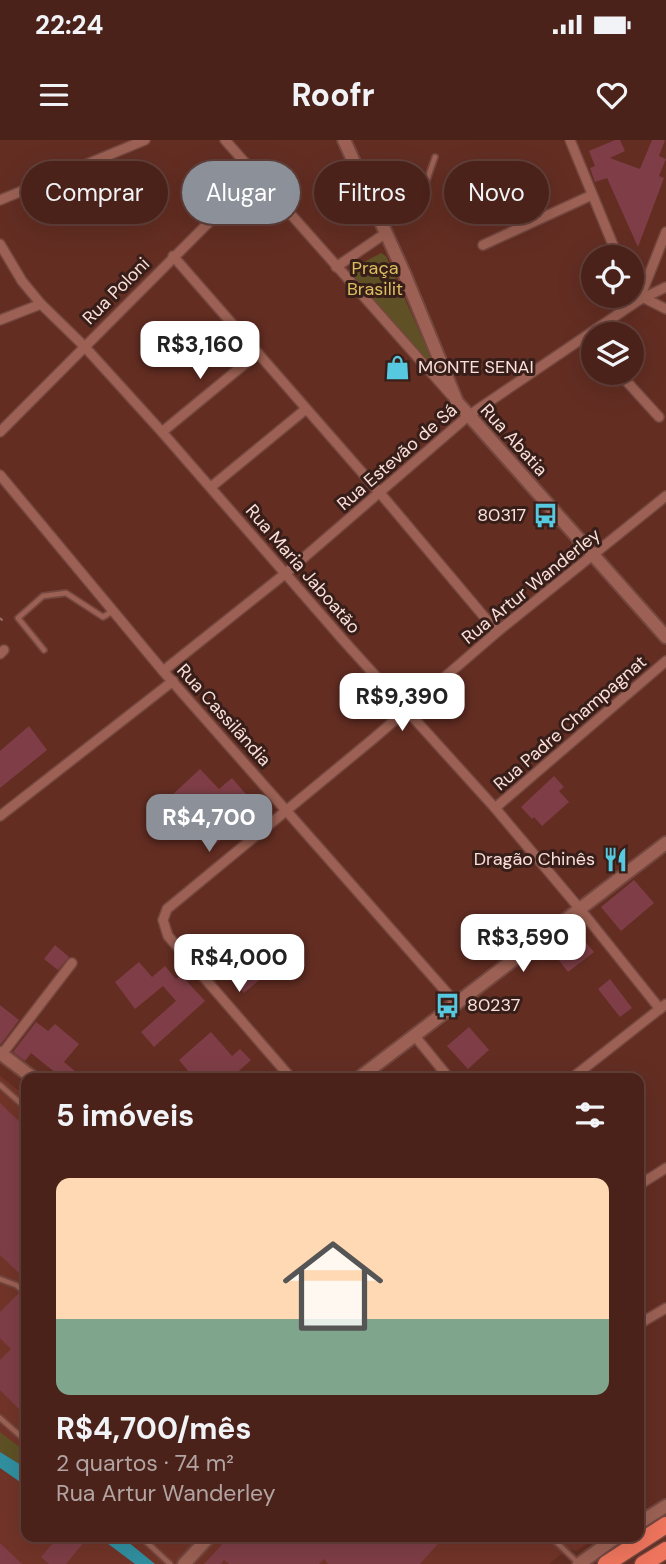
<!DOCTYPE html>
<html lang="pt">
<meta charset="utf-8">
<style>
body{margin:0;font-family:"DM Sans",sans-serif;background:#542f27;color:#f1f3f6;height:100vh;display:flex;flex-direction:column;font-size:26px;white-space:nowrap}
*{box-sizing:border-box;margin:0}
p{font-size:23px;color:#b2a4a2}
.icon{flex:none;width:38px;height:38px;fill:none;stroke:currentColor;stroke-width:2;stroke-linecap:round;stroke-linejoin:round}
.map{position:relative;flex:1;overflow:hidden}
.drawer{position:absolute;left:21px;top:933px;width:623px;height:469px;display:flex;flex-direction:column;background:#4a221a;border-radius:14px;box-shadow:0 7px 28px #0002,0 0 0 2px #613f39}
.drawer>*{flex:none}
.top-card{position:absolute;left:21px;top:21px;width:625px;height:63px;display:flex;gap:14px}
.tools{position:absolute;left:581px;top:105px;display:grid;gap:14px}
.tools a{display:grid;place-items:center;width:63px;height:63px;border-radius:50%;background:#4a221a;box-shadow:0 7px 28px #0002,0 0 0 2px #613f39;font-size:35px}
.price{position:absolute;translate:-50% -60px;padding:0 16px;border-radius:14px;background:#fff;color:#222;font-size:23px;line-height:46px;filter:drop-shadow(0 2px 4px #0008)}
.price::after{content:'';position:absolute;left:50%;top:42px;width:21px;height:16px;margin-left:-10px;background:inherit;clip-path:polygon(0 0,100% 0,50% 100%)}
.price.on{background:#8c9099;color:#fff}
ul{padding:0;list-style:none}
li{display:grid;align-content:center;gap:14px;height:371px;padding:0 35px}
li span{display:grid;place-items:center;height:217px;border-radius:14px;color:#555}
li>.icon{margin-inline-start:auto}
span .icon{width:126px;height:126px;fill:#fffc;stroke-width:1}
li b{font-size:30px}
h2{display:flex;justify-content:space-between;align-items:center;height:84px;padding:0 35px;font-size:30px}
.tag{padding:0 24px;border-radius:32px;background:#4a221a;box-shadow:0 7px 28px #0002,0 0 0 2px #613f39;font-size:24px;line-height:63px}
.tag.on{background:#8c9099;color:#fff}
.status{display:flex;justify-content:space-between;align-items:center;height:49px;padding:0 35px;background:#4a221a;direction:ltr}
.status svg{height:19px;fill:currentColor}
header{display:flex;justify-content:space-between;align-items:center;height:91px;padding:0 35px;background:#4a221a;font-size:32px;font-weight:700}
.map>svg:first-child{display:block}
.built{fill:#723428}
.green{fill:#5f5125}
.water{fill:#3190a1}
.building{fill:#7f3e47}
.lines{fill:none;stroke-linecap:round;stroke-linejoin:round}
.lane-casing{stroke:#74473f;stroke-width:8}
.street-casing{stroke:#74473f;stroke-width:12}
.secondary-casing{stroke:#74473f;stroke-width:16}
.highway-casing{stroke:#74473f;stroke-width:19}
.path{stroke:#9b6f66;stroke-width:2;stroke-dasharray:3.5 5;stroke-linecap:butt}
.lane{stroke:#9c6154;stroke-width:4.5}
.street{stroke:#9c6154;stroke-width:9}
.secondary{stroke:#9c6154;stroke-width:12}
.highway{stroke:#ef755d;stroke-width:16}
.labels{text-anchor:middle;dominant-baseline:central;stroke-width:6;stroke-linejoin:round;paint-order:stroke}
.park-label{font-size:18px;fill:#ddbf60;stroke:#371e19}
.street-label{font-size:18px;fill:#fbdfd9;stroke:#371e19}
.poi-label{font-size:18px;fill:#fbdfd9;stroke:#371e19;text-anchor:start}
</style>
<div class="status"><b>22:24</b><svg viewBox="0 0 49 12"><path d="M0 12V9h3v3zM5 12V6h3v6zM10 12V3h3v9zM15 12V0h3v12zM26 1h20v11H26zM47 4h2v5h-2z"/></svg></div>
<header><svg class="icon" aria-label="menu" viewBox="0 0 24 24"><path d="M4 6h16M4 12h16M4 18h16"/></svg>Roofr<svg class="icon" aria-label="heart" viewBox="0 0 24 24"><path d="M12 20l-8-8c-3-5 5-10 8-4 3-6 11-1 8 4z"/></svg></header>
<div class="map">
<svg width="666" height="1424" viewBox="0 0 666 1424">
<rect width="100%" height="100%" fill="#632d22"/>
<!-- built -->
<path class="built" d="M 0,936 L 26,956 L 26,1396 L 598,1397 L 576,1411 L 569,1409 L 565,1411 L 549,1424 L 0,1424 Z"/>
<!-- green -->
<g class="green">
<path d="M 381,113 L 386,116 L 439,236 L 346,132 Z"/>
<path d="M 0,1292 L 26,1312 L 26,1328 L 0,1312 Z"/>
</g>
<!-- water -->
<g class="water">
<path d="M 0,1312 L 26,1328 L 26,1346 L 0,1328 Z"/>
<path d="M 99,1397 L 122,1397 L 155,1424 L 135,1424 Z"/>
</g>
<!-- building -->
<g class="building">
<path d="M 615,0 L 620,0 L 625,11 L 610,18 L 640,29 L 652,0 L 665,0 L 659,16 L 666,19 L 659,36 L 664,38 L 638,107 L 607,38 L 595,42 L 590,28 L 595,26 L 589,11 Z"/>
<path d="M 29,586 L 47,610 L 0,648 L 0,611 Z"/>
<path d="M 200,629 L 219,649 L 232,638 L 258,668 L 215,705 L 171,656 Z"/>
<path d="M 554,636 L 564,647 L 559,651 L 569,662 L 542,686 L 534,677 L 532,679 L 521,667 Z"/>
<path d="M 634,740 L 654,763 L 621,791 L 601,767 Z"/>
<path d="M 266,799 L 284,819 L 244,853 L 226,832 Z"/>
<path d="M 583,799 L 594,812 L 568,832 L 558,819 Z"/>
<path d="M 55,805 L 69,817 L 58,830 L 44,819 Z"/>
<path d="M 139,822 L 152,837 L 165,826 L 176,839 L 181,835 L 205,861 L 154,907 L 141,892 L 176,861 L 163,846 L 135,869 L 115,842 Z"/>
<path d="M 610,839 L 632,868 L 620,877 L 598,849 Z"/>
<path d="M 0,865 L 19,880 L 1,904 L 0,904 Z"/>
<path d="M 36,882 L 48,891 L 55,884 L 79,904 L 64,922 L 83,938 L 62,938 L 31,913 L 25,921 L 13,912 Z"/>
<path d="M 469,887 L 489,910 L 468,929 L 447,906 Z"/>
<path d="M 211,892 L 232,916 L 240,909 L 251,920 L 231,938 L 194,938 L 179,920 Z"/>
<path d="M 0,963 L 26,988 L 26,1140 L 0,1115 Z"/>
<path d="M 19,1153 L 26,1158 L 26,1276 L 0,1250 L 0,1220 L 11,1209 L 0,1198 L 0,1172 Z"/>
<path d="M 59,1396 L 89,1396 L 66,1424 L 49,1424 L 41,1417 Z"/>
<path d="M 230,1396 L 445,1396 L 420,1424 L 328,1424 L 324,1419 L 319,1424 L 229,1424 L 224,1420 L 221,1424 L 204,1424 Z"/>
<path d="M 0,1403 L 22,1424 L 0,1424 Z"/>
</g>
<g class="lines">
<defs>
<g id="lane">
<path d="M 377,71 L 407,59 L 425,46 L 435,17"/>
<path d="M 44,510 L 18,478 L 43,456 L 66,453 L 103,477 L 113,471"/>
<path d="M 0,945 L 26,968"/>
<path d="M 0,1139 L 16,1145 L 26,1153"/>
<path d="M 0,1278 L 26,1301"/>
<path d="M 140,1396 L 170,1424"/>
<path d="M 550,1396 L 577,1422"/>
</g>
<g id="street">
<path d="M 225,0 L 451,255"/>
<path d="M 570,0 L 618,117"/>
<path d="M 0,60 L 145,0"/>
<path d="M 0,104 L 22,141 L 41,164 L 84,206 L 162,292 L 344,501 L 495,668 L 580,769 L 660,869"/>
<path d="M 483,105 L 592,55"/>
<path d="M 173,116 L 380,353 L 497,492"/>
<path d="M 336,127 L 386,93"/>
<path d="M 642,157 L 666,169"/>
<path d="M 639,160 L 666,92"/>
<path d="M 0,180 L 41,164"/>
<path d="M 619,233 L 659,277"/>
<path d="M 0,292 L 256,35"/>
<path d="M 162,292 L 258,213"/>
<path d="M 0,335 L 163,531 L 456,863"/>
<path d="M 211,347 L 306,269"/>
<path d="M 0,514 L 4,510"/>
<path d="M 163,531 L 286,433 L 468,276 L 639,160 L 666,147"/>
<path d="M 495,668 L 666,521"/>
<path d="M 0,676 L 173,541"/>
<path d="M 414,895 L 449,938"/>
<path d="M 2,914 L 72,823"/>
<path d="M 291,938 L 168,796 L 163,780 L 167,769 L 373,599 L 497,492 L 666,356"/>
<path d="M 572,938 L 666,864"/>
<path d="M 639,1045 L 666,1028"/>
<path d="M 639,1184 L 666,1168"/>
</g>
<g id="secondary">
<path d="M 344,0 L 404,133 L 457,262 L 666,497"/>
<path d="M 0,913 L 33,938"/>
<path d="M 359,938 L 666,703"/>
<path d="M 639,1383 L 666,1366"/>
<path d="M 184,1424 L 210,1396"/>
<path d="M 579,1424 L 618,1396"/>
</g>
<g id="highway">
<path d="M 606,1424 L 666,1385"/>
<path d="M 643,1424 L 666,1410"/>
</g>
</defs>
<!-- lane casing -->
<use href="#lane" class="lane-casing"/>
<!-- street casing -->
<use href="#street" class="street-casing"/>
<!-- secondary casing -->
<use href="#secondary" class="secondary-casing"/>
<!-- highway casing -->
<use href="#highway" class="highway-casing"/>
<!-- path -->
<path class="path" d="M 0,478 L 4,482"/>
<!-- lane -->
<use href="#lane" class="lane"/>
<!-- street -->
<use href="#street" class="street"/>
<!-- secondary -->
<use href="#secondary" class="secondary"/>
<!-- highway -->
<use href="#highway" class="highway"/>
</g>
<!-- icons -->
<defs>
<symbol id="shop-bare" viewBox="-9 -9 18 18"><path d="M-5-2.5h2.3a2.7 3.5 0 0 1 5.4 0H5L5.5 6h-11ZM-1.5-2.5h3a1.5 2.3 0 0 0-3 0Z" fill="#56c9e0" stroke="#371e19" stroke-width="2.5" paint-order="stroke"/></symbol>
<symbol id="bus-bare" viewBox="-9 -9 18 18"><path d="M-5-6H5V4H4V6H2V4H-2V6H-4V4H-5ZM-3.5-4V0h7V-4ZM-3.5 1.2v1.5H-2V1.2ZM2 1.2v1.5H3.5V1.2Z" fill="#56c9e0" stroke="#371e19" stroke-width="2.5" paint-order="stroke"/></symbol>
<symbol id="restaurant-bare" viewBox="-9 -9 18 18"><path d="M-5-6h1v4h1v-4h1v4h1v-4h1v5L-1.5 .5V6h-2V.5L-5-1ZM5-6V6H3V1.5H1.5Q1.5-4 5-6Z" fill="#56c9e0" stroke="#371e19" stroke-width="2.5" paint-order="stroke"/></symbol>
</defs>
<g fill-rule="evenodd">
<use href="#shop-bare" x="380" y="210" width="35" height="35"/>
<use href="#bus-bare" x="528" y="358" width="35" height="35"/>
<use href="#restaurant-bare" x="598" y="702" width="35" height="35"/>
<use href="#bus-bare" x="430" y="848" width="35" height="35"/>
</g>
<g class="labels">
<!-- park labels -->
<g class="park-label">
<text x="375" y="128">Praça<tspan x="375" dy="21">Brasilit</tspan></text>
</g>
<!-- street labels -->
<g class="street-label">
<text transform="translate(116 151) rotate(-45)">Rua Poloni</text>
<text transform="translate(514 300) rotate(48)">Rua Abatia</text>
<text transform="translate(397 317) rotate(-41)">Rua Estevão de Sá</text>
<text transform="translate(303 429) rotate(49)">Rua Maria Jaboatão</text>
<text transform="translate(531 446) rotate(-39)">Rua Artur Wanderley</text>
<text transform="translate(224 575) rotate(48)">Rua Cassilândia</text>
<text transform="translate(570 583) rotate(-41)">Rua Padre Champagnat</text>
</g>
<!-- poi labels -->
<g class="poi-label">
<text x="418" y="227">MONTE SENAI</text>
<text x="526" y="375" text-anchor="end">80317</text>
<text x="595" y="719" text-anchor="end">Dragão Chinês</text>
<text x="467" y="865">80237</text>
</g>
</g>
</svg>
<div class="tools">
<a><svg class="icon" aria-label="locate" viewBox="0 0 24 24"><circle cx="12" cy="12" r="6"/><path d="M12 2v4M12 18v4M2 12h4M18 12h4"/></svg></a>
<a><svg class="icon" aria-label="layers" viewBox="0 0 24 24"><path d="M12 4l9 5-9 5-9-5zM3 14l9 5 9-5"/></svg></a>
</div>
<b class="price" style="left:200px;top:241px">R$3,160</b>
<b class="price" style="left:402px;top:593px">R$9,390</b>
<b class="price on" style="left:209px;top:714px">R$4,700</b>
<b class="price" style="left:523px;top:834px">R$3,590</b>
<b class="price" style="left:239px;top:854px">R$4,000</b>
<div class="top-card">
<a class="tag">Comprar</a>
<a class="tag on">Alugar</a>
<a class="tag">Filtros</a>
<a class="tag">Novo</a>
</div>
<section class="drawer">
<h2>5 imóveis<svg class="icon" aria-label="filters" viewBox="0 0 24 24"><path d="M4 7h16M4 17h16"/><circle cx="9" cy="7" r="2"/><circle cx="15" cy="17" r="2"/></svg></h2>
<ul>
<li><span style="background:linear-gradient(#ffd9b3 65%,#7fa58c 0)"><svg class="icon" aria-label="home" viewBox="0 0 24 24"><path d="M3 11l9-7 9 7M6 9v11h12V9"/></svg></span><div><b>R$4,700/mês</b><p>2 quartos · 74 m²</p><p>Rua Artur Wanderley</p></div></li>
</ul>
</section>
</div>
